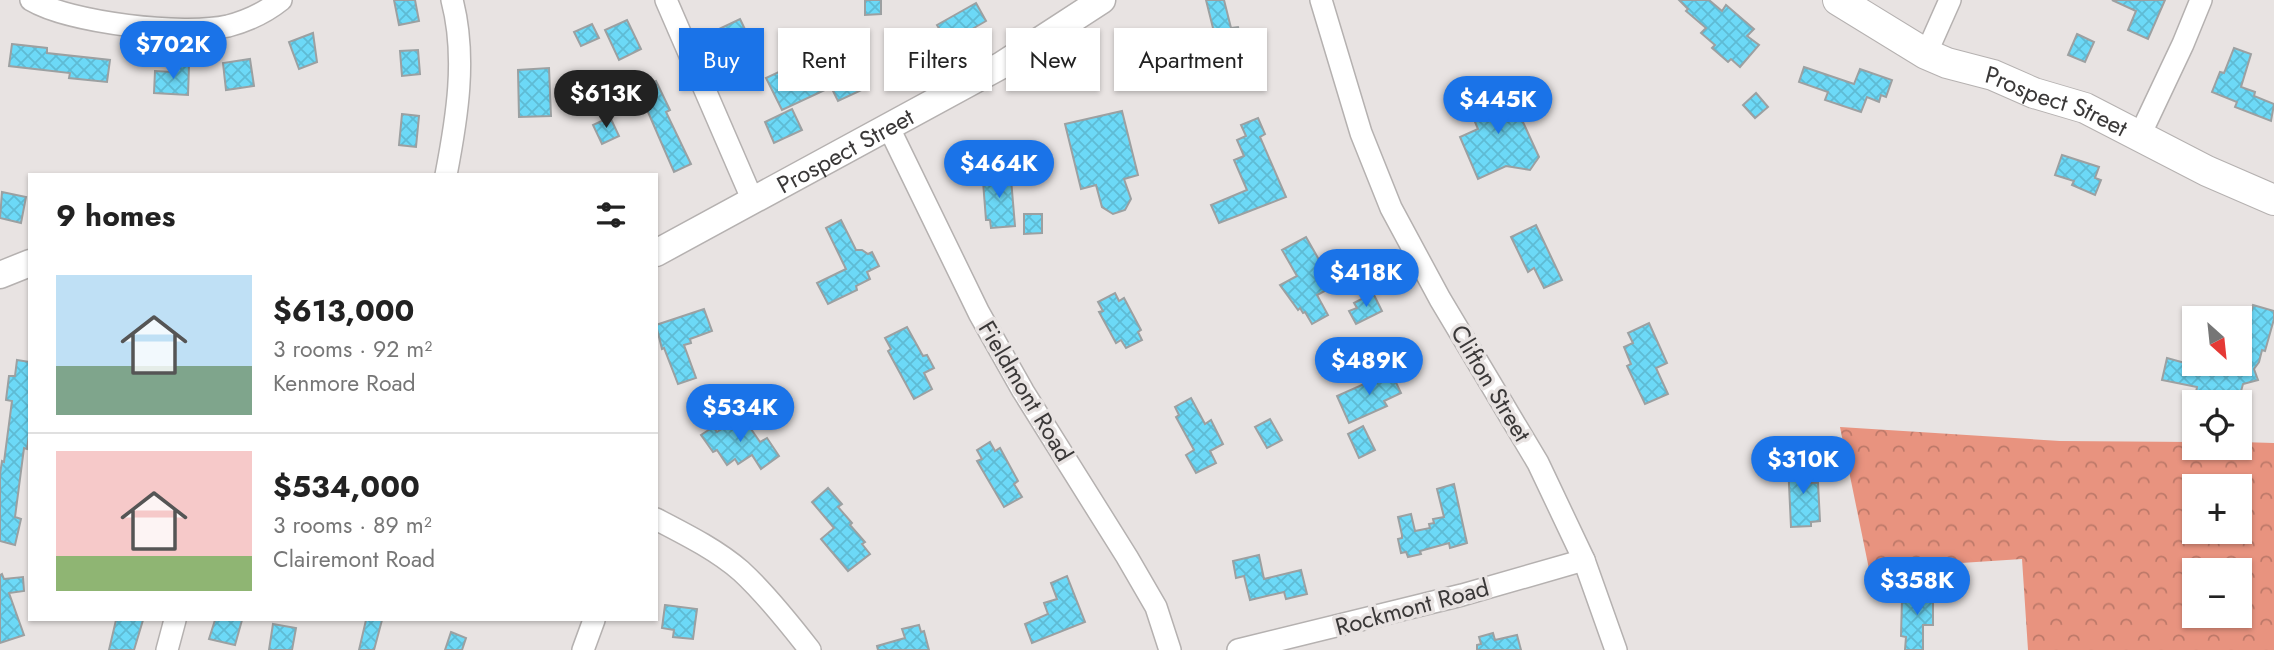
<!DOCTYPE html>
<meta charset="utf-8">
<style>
body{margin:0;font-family:Jost,sans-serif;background:#f2f2f2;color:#222;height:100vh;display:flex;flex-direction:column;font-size:26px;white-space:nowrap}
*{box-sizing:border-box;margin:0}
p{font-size:23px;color:#767676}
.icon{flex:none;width:38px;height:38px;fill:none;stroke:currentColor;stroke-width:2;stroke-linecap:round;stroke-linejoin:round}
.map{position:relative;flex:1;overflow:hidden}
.sheet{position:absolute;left:28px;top:173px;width:630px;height:448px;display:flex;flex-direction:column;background:#fff;border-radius:0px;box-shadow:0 2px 5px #0004}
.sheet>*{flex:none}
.hud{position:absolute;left:679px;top:28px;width:665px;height:63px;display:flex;gap:14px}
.needle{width:46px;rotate:153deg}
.tools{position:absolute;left:2182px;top:306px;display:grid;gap:14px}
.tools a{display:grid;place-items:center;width:70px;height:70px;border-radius:0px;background:#fff;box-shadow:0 2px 5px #0004;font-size:35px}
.price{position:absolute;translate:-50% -60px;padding:0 16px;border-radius:24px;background:#1a73e8;color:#fff;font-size:23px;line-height:46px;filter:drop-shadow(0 2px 4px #0008)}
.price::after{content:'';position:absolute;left:50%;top:42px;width:21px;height:16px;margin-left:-10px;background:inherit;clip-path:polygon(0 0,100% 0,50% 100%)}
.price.current{background:#222;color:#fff}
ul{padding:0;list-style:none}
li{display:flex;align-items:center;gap:21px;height:175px;padding:0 28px}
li+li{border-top:2px solid #e0e0e0}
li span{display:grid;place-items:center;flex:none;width:196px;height:140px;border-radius:0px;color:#555}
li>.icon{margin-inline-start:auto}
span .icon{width:84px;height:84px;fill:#fffc;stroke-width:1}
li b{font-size:30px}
h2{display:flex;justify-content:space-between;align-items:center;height:84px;padding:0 28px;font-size:30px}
.chip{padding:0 24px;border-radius:0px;background:#fff;box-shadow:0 2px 5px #0004;font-size:24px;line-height:63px}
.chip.current{background:#1a73e8;color:#fff}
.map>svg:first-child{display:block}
.forest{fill:url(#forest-crowns);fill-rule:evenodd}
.building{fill:url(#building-cross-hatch);stroke:#9ca0a1;stroke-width:2}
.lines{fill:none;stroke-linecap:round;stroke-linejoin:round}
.minor-casing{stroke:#b5b1b0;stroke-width:24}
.tertiary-casing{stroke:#b5b1b0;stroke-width:29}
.secondary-casing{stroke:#b5b1b0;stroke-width:32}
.minor{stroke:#fff;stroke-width:21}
.tertiary{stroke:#fff;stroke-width:26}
.secondary{stroke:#fff;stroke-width:30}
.labels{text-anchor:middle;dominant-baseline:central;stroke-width:7;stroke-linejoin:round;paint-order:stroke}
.street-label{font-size:24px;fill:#3a3838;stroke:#e8e3e2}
</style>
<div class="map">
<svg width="2274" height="650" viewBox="0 0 2274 650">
<defs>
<pattern id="forest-crowns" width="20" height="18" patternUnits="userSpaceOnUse" patternTransform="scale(1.75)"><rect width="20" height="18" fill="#e8937f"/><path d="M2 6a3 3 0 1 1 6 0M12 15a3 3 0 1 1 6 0" fill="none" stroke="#bd7969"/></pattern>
<pattern id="building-cross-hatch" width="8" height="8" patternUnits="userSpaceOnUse" patternTransform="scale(1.75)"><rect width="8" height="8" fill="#6cd9f7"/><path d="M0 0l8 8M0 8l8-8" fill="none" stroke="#5ebbd4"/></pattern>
</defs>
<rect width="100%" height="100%" fill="#e8e3e2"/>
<!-- forest -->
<path class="forest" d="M 1840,427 L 2060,441 L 2194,442 L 2194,448 L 2240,448 L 2240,442 L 2274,443 L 2274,650 L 2028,650 L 2022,559 L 1869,569 ZM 2194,486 L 2240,486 L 2240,532 L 2194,532 ZM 2194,570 L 2240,570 L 2240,616 L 2194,616 Z"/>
<!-- building -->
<g class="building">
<path d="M 394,0 L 415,0 L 419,21 L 399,25 Z"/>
<path d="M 865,0 L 881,0 L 881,14 L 865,15 Z"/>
<path d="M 1206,0 L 1224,0 L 1231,28 L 1238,27 L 1243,47 L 1219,53 L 1221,58 L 1195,64 L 1189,42 L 1215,36 Z"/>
<path d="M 1679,0 L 1709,0 L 1722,11 L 1726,5 L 1754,29 L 1747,36 L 1759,45 L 1740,67 L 1731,59 L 1728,62 L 1712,48 L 1715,45 L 1701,33 L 1706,28 L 1686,11 L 1688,9 Z"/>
<path d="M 2112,0 L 2165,0 L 2148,39 L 2128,30 L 2136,11 Z"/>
<path d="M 976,3 L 986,21 L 948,43 L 937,25 Z"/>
<path d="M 740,19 L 754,48 L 733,58 L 719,29 Z"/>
<path d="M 627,20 L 641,49 L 619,60 L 605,30 Z"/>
<path d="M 592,24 L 599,38 L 581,46 L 574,32 Z"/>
<path d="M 313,33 L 317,62 L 299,69 L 289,42 Z"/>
<path d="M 2077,34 L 2094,42 L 2085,62 L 2068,55 Z"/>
<path d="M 12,44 L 47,48 L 47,53 L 110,60 L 107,82 L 69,78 L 70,73 L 9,66 Z"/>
<path d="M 2234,48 L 2251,54 L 2241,87 L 2255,92 L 2254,96 L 2274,104 L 2271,121 L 2235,107 L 2237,102 L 2212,92 L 2220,72 L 2224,73 Z"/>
<path d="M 418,50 L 420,74 L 402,76 L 400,51 Z"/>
<path d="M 250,59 L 254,86 L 226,90 L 223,63 Z"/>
<path d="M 172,65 L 189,65 L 188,95 L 154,93 L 155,71 L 172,72 Z"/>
<path d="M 858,66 L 868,87 L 838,101 L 828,81 Z"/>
<path d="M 1804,67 L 1854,84 L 1860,69 L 1892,80 L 1886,97 L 1881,95 L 1879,102 L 1867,97 L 1861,112 L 1825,100 L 1828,92 L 1799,82 Z"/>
<path d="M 549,68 L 551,116 L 519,117 L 518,70 Z"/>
<path d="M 783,70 L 793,90 L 821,77 L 827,89 L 782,110 L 766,78 Z"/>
<path d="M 656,81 L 670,110 L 666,112 L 691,164 L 674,172 L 638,89 Z"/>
<path d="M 1503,87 L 1514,110 L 1517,109 L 1539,157 L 1530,170 L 1506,166 L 1478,179 L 1460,137 L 1478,129 L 1467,103 Z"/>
<path d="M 1756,93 L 1768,107 L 1755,118 L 1743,105 Z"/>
<path d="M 792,109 L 802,130 L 774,143 L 765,122 Z"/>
<path d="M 1122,111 L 1138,175 L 1124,179 L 1131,199 L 1125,210 L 1113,214 L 1102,207 L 1096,185 L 1081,189 L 1065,124 Z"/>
<path d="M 402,114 L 419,116 L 416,147 L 399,145 Z"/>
<path d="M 610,117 L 619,136 L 602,144 L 593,125 Z"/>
<path d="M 1258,118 L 1265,134 L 1260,137 L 1286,197 L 1219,223 L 1211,205 L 1247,190 L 1234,160 L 1244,156 L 1237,140 L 1246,136 L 1241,125 Z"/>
<path d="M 2062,155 L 2099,167 L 2095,178 L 2101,180 L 2095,195 L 2072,185 L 2074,181 L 2055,175 Z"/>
<path d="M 1004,171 L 1004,179 L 1011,179 L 1015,226 L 991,228 L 990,220 L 986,220 L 983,181 L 986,181 L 986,172 Z"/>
<path d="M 2,192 L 26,197 L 21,223 L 0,218 Z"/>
<path d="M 1024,214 L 1042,214 L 1042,233 L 1024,234 Z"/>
<path d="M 841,220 L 856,250 L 862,250 L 868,254 L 872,252 L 879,266 L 867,272 L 870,279 L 856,286 L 857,290 L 828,304 L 817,283 L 846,269 L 826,228 Z"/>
<path d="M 1536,225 L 1562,280 L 1544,288 L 1534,268 L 1528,272 L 1511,237 Z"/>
<path d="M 1306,237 L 1334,286 L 1317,295 L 1328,315 L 1312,324 L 1305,312 L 1303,313 L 1300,308 L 1298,310 L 1280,285 L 1297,276 L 1282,250 Z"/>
<path d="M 1115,293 L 1119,301 L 1124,298 L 1141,330 L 1138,332 L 1142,340 L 1126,348 L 1121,340 L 1116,343 L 1099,312 L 1103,311 L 1098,302 Z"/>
<path d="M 1373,293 L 1382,311 L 1356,324 L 1349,311 L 1357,308 L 1354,303 Z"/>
<path d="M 2253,305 L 2274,311 L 2274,319 L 2265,351 L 2262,350 L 2259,362 L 2254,369 L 2258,380 L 2243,384 L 2238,402 L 2214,397 L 2213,402 L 2195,398 L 2197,387 L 2162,380 L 2167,358 L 2210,370 L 2210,366 L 2222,369 L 2240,364 L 2240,352 Z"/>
<path d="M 704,309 L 712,331 L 690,339 L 691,343 L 684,345 L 696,378 L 678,384 L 664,348 L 662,349 L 656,325 Z"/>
<path d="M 1649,323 L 1667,363 L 1656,368 L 1668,394 L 1645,404 L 1627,366 L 1631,364 L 1624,347 L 1633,343 L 1628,333 Z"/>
<path d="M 907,327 L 923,356 L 927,355 L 934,368 L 924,373 L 932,389 L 914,399 L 888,351 L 891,349 L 885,338 Z"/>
<path d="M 17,360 L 30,362 L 30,428 L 27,449 L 24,448 L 15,517 L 21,519 L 15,545 L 0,541 L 0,474 L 2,461 L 4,462 L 12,401 L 6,400 L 9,376 L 15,376 Z"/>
<path d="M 1391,372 L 1401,393 L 1384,401 L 1387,406 L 1349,423 L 1337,396 Z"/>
<path d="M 1191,398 L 1205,424 L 1211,420 L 1223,444 L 1210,451 L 1216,463 L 1196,473 L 1186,455 L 1194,450 L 1176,417 L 1179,415 L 1175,407 Z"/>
<path d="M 742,416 L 760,442 L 767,438 L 779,456 L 761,469 L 752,455 L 738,464 L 735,459 L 727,465 L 717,450 L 713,452 L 701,435 L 713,427 L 717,432 Z"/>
<path d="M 1270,419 L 1282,440 L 1267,448 L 1255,427 Z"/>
<path d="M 1363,426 L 1375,450 L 1359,458 L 1348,434 Z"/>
<path d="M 990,442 L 995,451 L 1000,448 L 1018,481 L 1014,484 L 1022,497 L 1004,507 L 977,461 L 982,459 L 977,450 Z"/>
<path d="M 1809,462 L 1809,483 L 1818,483 L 1820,521 L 1811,522 L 1811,526 L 1791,527 L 1788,463 Z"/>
<path d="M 1454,484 L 1467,543 L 1450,548 L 1449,543 L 1420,551 L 1421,554 L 1408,557 L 1406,552 L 1401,553 L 1398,539 L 1402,538 L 1402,535 L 1398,517 L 1411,514 L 1415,531 L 1430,528 L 1429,524 L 1434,523 L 1433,519 L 1444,517 L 1437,489 Z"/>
<path d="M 828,488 L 842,504 L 838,507 L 852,523 L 850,525 L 865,542 L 862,544 L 870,554 L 848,571 L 821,539 L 834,528 L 812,502 Z"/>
<path d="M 1259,555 L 1264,579 L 1301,570 L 1307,594 L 1286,599 L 1284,592 L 1250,600 L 1244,576 L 1236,578 L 1233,561 Z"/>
<path d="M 2,574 L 4,579 L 23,577 L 24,591 L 9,593 L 24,635 L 0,643 L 0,575 Z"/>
<path d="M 1067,576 L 1085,622 L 1032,643 L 1025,624 L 1048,614 L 1044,603 L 1057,599 L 1051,583 Z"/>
<path d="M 1916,586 L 1933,586 L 1933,625 L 1923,625 L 1923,650 L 1905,650 L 1906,637 L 1901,636 L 1902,599 L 1916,599 Z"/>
<path d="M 665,605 L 697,609 L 693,639 L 673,637 L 674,630 L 662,628 Z"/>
<path d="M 116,620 L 143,620 L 134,650 L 109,650 Z"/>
<path d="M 215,620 L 242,620 L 235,645 L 209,639 Z"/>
<path d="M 366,620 L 382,620 L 374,650 L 359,650 Z"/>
<path d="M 273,624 L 296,628 L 292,650 L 269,650 Z"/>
<path d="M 919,625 L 921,632 L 924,631 L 929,650 L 878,650 L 877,646 L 905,638 L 902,629 Z"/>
<path d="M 451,632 L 466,638 L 462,650 L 445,650 Z"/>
<path d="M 1493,633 L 1495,640 L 1517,635 L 1521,650 L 1477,650 L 1477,645 L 1481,644 L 1479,637 Z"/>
</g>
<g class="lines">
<defs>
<g id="minor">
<path d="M 31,0 C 70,23 184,36 228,26 C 247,21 266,12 281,0"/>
<path d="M 666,0 L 753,201"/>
<path d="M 1321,0 L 1361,133 L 1391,208 L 1440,299 L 1538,463 L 1584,560 L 1616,650"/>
<path d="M 1926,54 L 1950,0"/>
<path d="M 889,128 L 979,313 L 1023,391 L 1127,557 L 1156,607 L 1170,650"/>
<path d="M 2140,135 L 2183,44 L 2201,0"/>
<path d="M 446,175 C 457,118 467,57 452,0"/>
<path d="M 656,519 C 685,534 717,550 741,571 C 766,594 789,623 810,650"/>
<path d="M 167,650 L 175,620"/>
<path d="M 583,650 L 594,620"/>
<path d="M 1238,650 L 1462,595 L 1584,560"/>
</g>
<g id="tertiary">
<path id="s1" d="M 656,253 L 1002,65 L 1102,0"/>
<path d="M 0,275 L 30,263"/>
</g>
<g id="secondary">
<path id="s2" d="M 1838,0 L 1926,54 L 1947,63 L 1993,75 L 2034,93 L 2085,108 L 2207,171 L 2274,200"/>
</g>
</defs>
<!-- minor casing -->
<use href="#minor" class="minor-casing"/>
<!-- tertiary casing -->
<use href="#tertiary" class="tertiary-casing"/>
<!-- secondary casing -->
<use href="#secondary" class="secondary-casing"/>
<!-- minor -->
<use href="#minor" class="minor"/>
<!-- tertiary -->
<use href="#tertiary" class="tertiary"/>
<!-- secondary -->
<use href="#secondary" class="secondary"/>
</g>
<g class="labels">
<!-- street labels -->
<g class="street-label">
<text stroke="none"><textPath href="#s2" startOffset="242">Prospect Street</textPath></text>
<text stroke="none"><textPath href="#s1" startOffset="215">Prospect Street</textPath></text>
<text transform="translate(1491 383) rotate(59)">Clifton Street</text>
<text transform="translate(1026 391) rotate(59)">Fieldmont Road</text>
<text transform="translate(1412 607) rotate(-15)">Rockmont Road</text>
</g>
</g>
</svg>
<div class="tools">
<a><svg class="needle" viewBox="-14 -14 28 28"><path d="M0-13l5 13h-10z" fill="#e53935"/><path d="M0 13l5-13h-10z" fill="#767676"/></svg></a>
<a><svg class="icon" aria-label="locate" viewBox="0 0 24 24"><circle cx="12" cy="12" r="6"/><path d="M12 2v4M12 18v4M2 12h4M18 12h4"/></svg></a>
<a>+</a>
<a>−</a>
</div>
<b class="price" style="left:173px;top:81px">$702K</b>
<b class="price current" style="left:606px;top:130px">$613K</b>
<b class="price" style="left:1498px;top:136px">$445K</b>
<b class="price" style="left:999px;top:200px">$464K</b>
<b class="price" style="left:1366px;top:309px">$418K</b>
<b class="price" style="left:1369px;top:397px">$489K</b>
<b class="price" style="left:740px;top:444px">$534K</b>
<b class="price" style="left:1803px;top:496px">$310K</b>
<b class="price" style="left:1917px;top:617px">$358K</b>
<div class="hud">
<a class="chip current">Buy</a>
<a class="chip">Rent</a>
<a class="chip">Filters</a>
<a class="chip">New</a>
<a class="chip">Apartment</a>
</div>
<section class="sheet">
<h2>9 homes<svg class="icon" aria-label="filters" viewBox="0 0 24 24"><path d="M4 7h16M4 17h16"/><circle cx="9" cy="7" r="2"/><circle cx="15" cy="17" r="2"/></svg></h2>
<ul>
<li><span style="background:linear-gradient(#bfe0f5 65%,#7fa58c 0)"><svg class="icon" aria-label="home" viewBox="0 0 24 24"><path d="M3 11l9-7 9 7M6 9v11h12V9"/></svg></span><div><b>$613,000</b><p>3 rooms · 92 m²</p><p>Kenmore Road</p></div></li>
<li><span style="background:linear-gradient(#f6c9c9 75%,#8fb573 0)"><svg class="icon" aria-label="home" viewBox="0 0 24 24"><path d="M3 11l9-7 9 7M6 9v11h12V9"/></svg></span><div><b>$534,000</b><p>3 rooms · 89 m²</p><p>Clairemont Road</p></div></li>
</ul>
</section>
</div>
